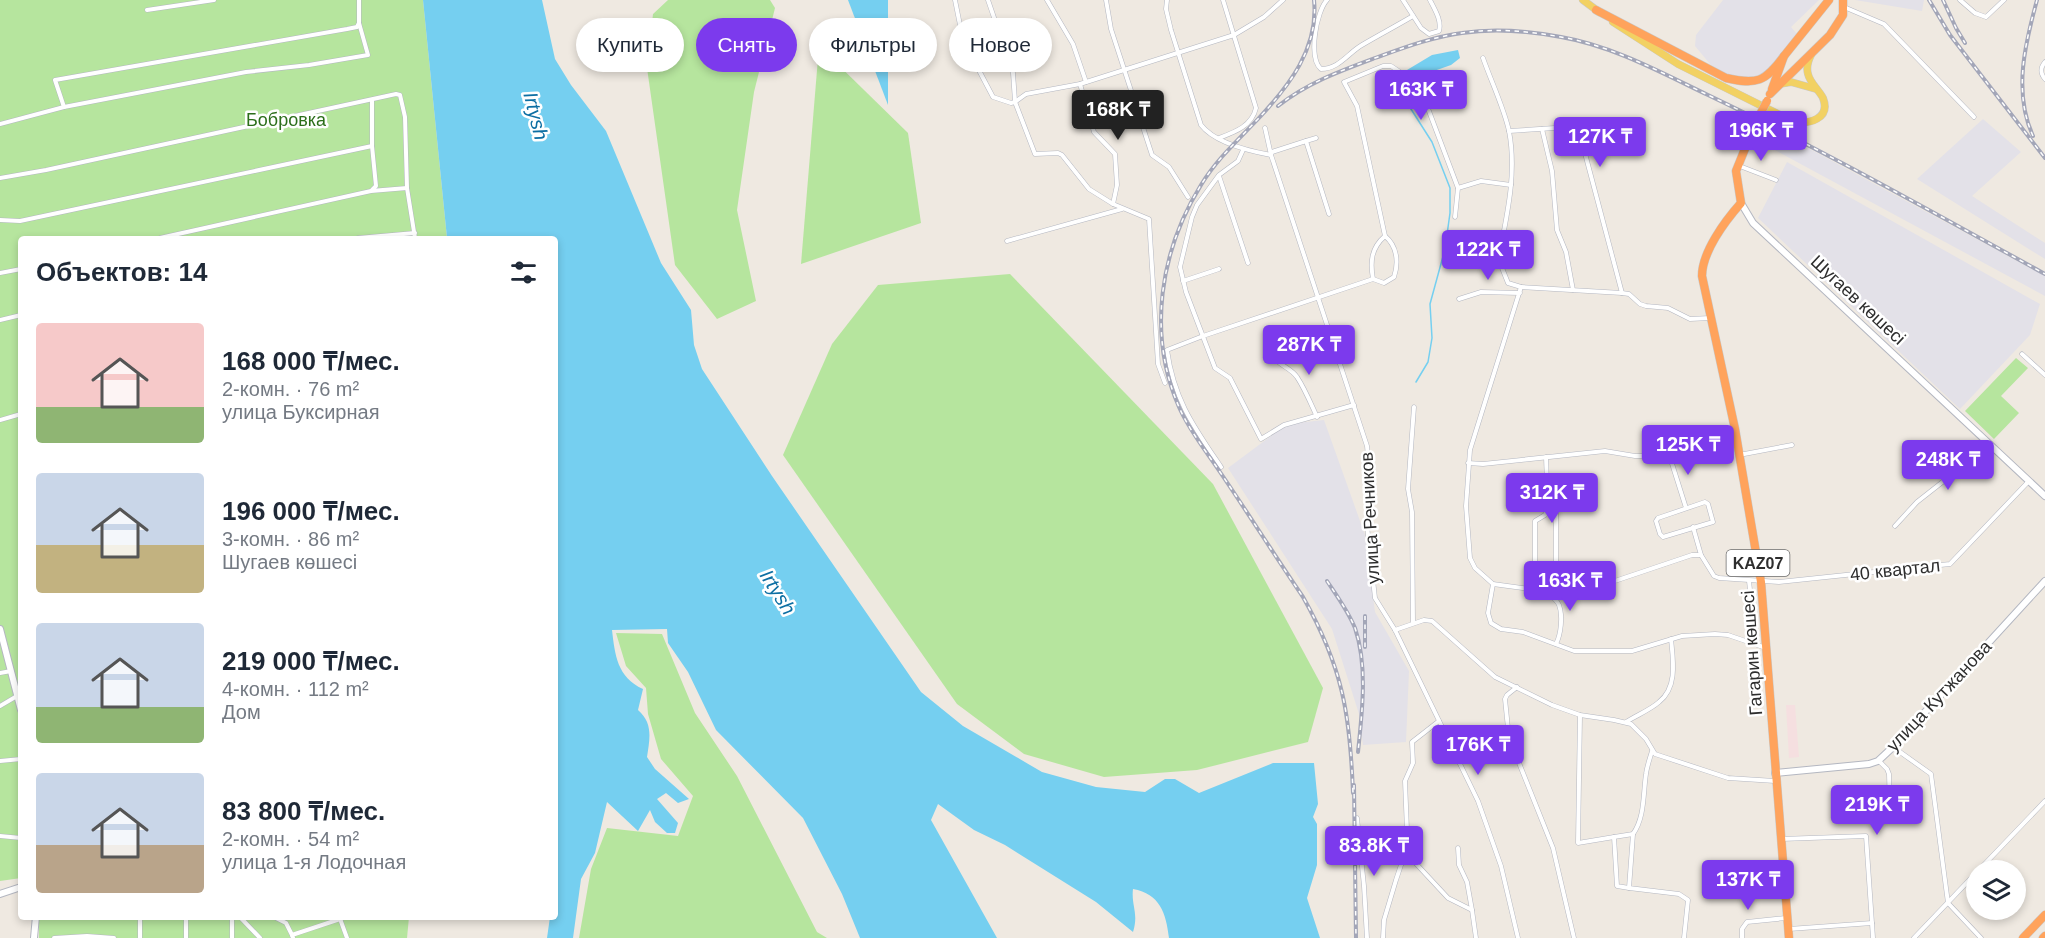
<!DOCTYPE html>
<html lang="ru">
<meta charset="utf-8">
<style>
body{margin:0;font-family:Arial,sans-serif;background:#f2f2f3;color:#1f2937;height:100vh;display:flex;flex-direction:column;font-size:22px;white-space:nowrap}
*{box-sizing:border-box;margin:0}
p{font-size:20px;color:#747a83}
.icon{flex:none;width:33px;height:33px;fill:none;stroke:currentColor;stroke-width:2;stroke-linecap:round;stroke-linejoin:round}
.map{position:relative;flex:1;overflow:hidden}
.details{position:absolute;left:18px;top:236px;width:540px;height:684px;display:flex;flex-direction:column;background:#fff;border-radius:6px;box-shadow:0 3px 9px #0003}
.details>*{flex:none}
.guide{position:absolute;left:576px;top:18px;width:570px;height:54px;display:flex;gap:12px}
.tools{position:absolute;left:1966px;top:860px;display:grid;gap:12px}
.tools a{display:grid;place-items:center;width:60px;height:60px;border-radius:50%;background:#fff;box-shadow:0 3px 9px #0003;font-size:30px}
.price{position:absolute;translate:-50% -51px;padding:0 14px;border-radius:6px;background:#7c3aed;color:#fff;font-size:20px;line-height:39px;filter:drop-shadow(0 2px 3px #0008)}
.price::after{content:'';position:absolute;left:50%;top:36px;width:18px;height:14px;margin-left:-9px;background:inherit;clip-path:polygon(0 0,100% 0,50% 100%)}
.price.selected{background:#222;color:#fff}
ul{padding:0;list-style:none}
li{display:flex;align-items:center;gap:18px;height:150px;padding:0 18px}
li span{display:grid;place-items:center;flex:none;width:168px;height:120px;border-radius:6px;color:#555}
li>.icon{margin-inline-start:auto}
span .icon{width:72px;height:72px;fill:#fffc;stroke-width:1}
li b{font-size:26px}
h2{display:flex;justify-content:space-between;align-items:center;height:72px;padding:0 18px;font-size:26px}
.tag{padding:0 21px;border-radius:27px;background:#fff;box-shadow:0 3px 9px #0003;font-size:21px;line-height:54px}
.tag.selected{background:#7c3aed;color:#fff}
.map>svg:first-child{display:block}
.industrial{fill:#e3e1e8}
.medical{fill:#f5dfe0}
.green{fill:#b6e59e}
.water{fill:#75cff0}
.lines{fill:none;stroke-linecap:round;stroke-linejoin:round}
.stream{stroke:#75cff0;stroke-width:1.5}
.street-casing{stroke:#b4b7c1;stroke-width:5}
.secondary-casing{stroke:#b4b7c1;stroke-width:8}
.primary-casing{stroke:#c9c9c9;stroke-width:8}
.highway-casing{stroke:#c9c9c9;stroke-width:9}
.street{stroke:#fff;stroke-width:4}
.secondary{stroke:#fff;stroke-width:6}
.primary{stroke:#f2d163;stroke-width:7}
.highway{stroke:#ffa35c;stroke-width:8}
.rail-casing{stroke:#a3a6b8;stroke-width:4}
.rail{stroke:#fff;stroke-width:1.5;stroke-dasharray:4.5;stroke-linecap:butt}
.highway-bridge-casing{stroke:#c9c9c9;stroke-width:9;stroke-linecap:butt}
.highway-bridge{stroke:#ffa35c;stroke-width:8}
.labels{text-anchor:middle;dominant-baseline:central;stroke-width:5;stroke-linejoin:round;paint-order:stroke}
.shield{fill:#fff;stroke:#6d6d6d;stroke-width:1.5}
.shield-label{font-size:16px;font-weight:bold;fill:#2e2e2e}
.park-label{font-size:18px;fill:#2c6e1b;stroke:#fff}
.street-label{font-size:18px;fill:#2e2e2e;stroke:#fff}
.water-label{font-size:20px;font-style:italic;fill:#0d6fa3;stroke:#fff}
</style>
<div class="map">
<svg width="2045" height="938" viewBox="0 0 2045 938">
<rect width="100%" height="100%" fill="#efe9e1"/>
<!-- industrial -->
<g class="industrial">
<path d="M 1723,0 L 1819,0 L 1791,27 L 1797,34 L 1765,73 L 1747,79 L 1727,75 L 1710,64 L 1695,46 L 1696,35 Z"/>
<path d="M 1855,0 L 1924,0 L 1922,11 Z"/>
<path d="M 1983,119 L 2021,152 L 1972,196 L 2045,243 L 2045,259 L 1917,179 Z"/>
<path d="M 1782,134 L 2045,276 L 2045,296 L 1773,149 Z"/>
<path d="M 1787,162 L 2040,304 L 2030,335 L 1960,409 L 1758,218 Z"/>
<path d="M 1324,420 L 1365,535 L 1375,612 L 1409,671 L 1406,742 L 1363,745 L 1359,714 L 1332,629 L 1228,468 L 1287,424 Z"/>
</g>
<!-- medical -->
<path class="medical" d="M 1786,705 L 1795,705 L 1799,757 L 1789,758 Z"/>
<!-- green -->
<g class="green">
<path d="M 0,0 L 423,0 L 447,238 L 21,238 L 21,878 L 0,881 Z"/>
<path d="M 668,0 L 770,0 L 775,8 L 754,92 L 737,210 L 756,301 L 717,319 L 675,265 L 647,68 L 653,14 Z"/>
<path d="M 819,46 L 908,133 L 921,223 L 801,264 Z"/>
<path d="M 1010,274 L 1213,484 L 1323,688 L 1308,742 L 1197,770 L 1104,777 L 1024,754 L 957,704 L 783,455 L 832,344 L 878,285 Z"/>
<path d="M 2016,358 L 2028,368 L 2001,396 L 2019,413 L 1994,439 L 1965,411 Z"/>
<path d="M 616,633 L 662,634 L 695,713 L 737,776 L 817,932 L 827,938 L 579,938 L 591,869 L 607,828 L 678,836 L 693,796 L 661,759 L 648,714 L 646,688 L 626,666 Z"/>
<path d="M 39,917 L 409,917 L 407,938 L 39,938 Z"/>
</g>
<!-- water -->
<g class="water">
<path d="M 423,0 L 542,0 L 555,59 L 571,85 L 606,131 L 661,263 L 691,310 L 694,345 L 702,369 L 772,476 L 921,692 L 963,726 L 1042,772 L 1096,787 L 1145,792 L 1165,779 L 1175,779 L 1199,793 L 1273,763 L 1314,763 L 1318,804 L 1313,817 L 1317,824 L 1317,865 L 1307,898 L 1320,938 L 1169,938 C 1166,913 1160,894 1133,889 C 1131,906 1139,913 1133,932 L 1096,902 L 1005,845 L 974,830 L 938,804 L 931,820 L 997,938 L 860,938 L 842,894 L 803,818 L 716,730 L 688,672 L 668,643 L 667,629 L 612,630 C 615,655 617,677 643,689 L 638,710 C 653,723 650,738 647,757 L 655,769 L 689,799 L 678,803 L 666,793 L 657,799 L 678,823 L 675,833 L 667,833 L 655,822 L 650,810 L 638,831 L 607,802 L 595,853 L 581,879 L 573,938 L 547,938 L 550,917 L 555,916 L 555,238 L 447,238 Z"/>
<path d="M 848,0 L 888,0 L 888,105 Z"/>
<path d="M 1458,50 L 1460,58 L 1451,65 L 1414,78 L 1407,70 L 1432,55 Z"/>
</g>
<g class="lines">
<!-- stream -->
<path class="stream" d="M 1410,73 L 1402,82 L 1402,95 L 1432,142 L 1450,188 L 1450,213 L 1445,249 L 1430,304 L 1432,338 L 1428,362 L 1416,382"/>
<defs>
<g id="street">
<path d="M 955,0 L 963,40 L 993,97 L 1011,103 L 1015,102 L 1035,154 L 1058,153 L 1062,155 L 1089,189 L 1113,204 L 1149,219 L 1158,364 L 1165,383"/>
<path d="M 988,0 L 1013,73 L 1015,101"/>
<path d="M 1047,0 L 1073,44 L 1086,82"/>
<path d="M 1106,0 L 1111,29 L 1152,155 L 1169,167 L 1188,197"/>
<path d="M 1167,0 L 1166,9 L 1171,30 L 1201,125 C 1215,143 1249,151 1271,155 L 1367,446 L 1371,486 L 1367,526 L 1375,598 L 1395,630 L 1478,801 L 1501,866 L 1518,938"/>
<path d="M 1327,0 C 1316,12 1308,58 1321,69 C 1339,69 1348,53 1362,45 C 1379,35 1396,26 1413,16"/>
<path d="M 1403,0 L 1421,28 L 1429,34 L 1439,31 C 1442,21 1435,10 1430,0"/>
<path d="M 1960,0 L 1975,13 L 1986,17 L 2004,0"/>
<path d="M 1844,7 L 1884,24 L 1974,117"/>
<path d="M 147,10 L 214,0"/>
<path d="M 1483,58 C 1491,81 1504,108 1509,131 C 1517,173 1507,215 1499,256 L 1500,263 L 1508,283 L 1521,287 L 1470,450 L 1466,506 L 1470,558 L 1475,568 L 1493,584 L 1488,613 L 1491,623 L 1501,629 L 1523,632 L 1574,651 L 1632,651 L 1682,636 L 1715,634 L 1728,635 L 1766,648"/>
<path d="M 2045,62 C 2040,68 2040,73 2045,79"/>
<path d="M 1080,84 L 1094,132 L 1115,154 L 1117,185 L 1113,204"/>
<path d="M 372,100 L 372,146 L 376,186 L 372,190"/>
<path d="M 1015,102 L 1026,94 L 1080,84 L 1234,35 L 1264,17 L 1283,0"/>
<path d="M 64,107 L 55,80 L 347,29 L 357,27 L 359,23"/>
<path d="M 0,124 L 64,107 L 246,72 L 309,65 L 368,55 L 359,23 L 359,0"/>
<path d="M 1265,128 L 1271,155 L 1272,152 L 1306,141 L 1329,214"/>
<path d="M 1542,129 L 1552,171 L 1557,230 L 1566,252 L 1573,290"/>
<path d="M 1509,131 L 1570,127 L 1576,130 L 1582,142 L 1622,293"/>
<path d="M 1219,138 C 1235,132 1252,126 1256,108 L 1223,0"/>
<path d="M 1306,141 L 1316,138"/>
<path d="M 1243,150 L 1238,161 L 1219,175 L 1197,205 L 1192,217 L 1180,267 L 1186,292 L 1215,368 L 1230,378 L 1261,439 L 1284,425 L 1354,405"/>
<path d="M 1737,165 L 1776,180"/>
<path d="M 1219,176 L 1248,263"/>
<path d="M 0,178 L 46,170 L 396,94 L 400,95 L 405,117 L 407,188 L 415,238"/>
<path d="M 1458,188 L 1481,181 L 1511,185"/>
<path d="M 0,220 L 20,221 L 372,146"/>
<path d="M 1385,236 L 1357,106 L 1344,82 L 1383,66 L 1391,66 L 1409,78 L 1418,88 L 1424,98 L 1458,188 L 1455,217"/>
<path d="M 1385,236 C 1397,246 1399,262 1394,277 L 1384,283 L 1373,279 C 1370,262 1371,248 1385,236 Z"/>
<path d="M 160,238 L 371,191 L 407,188"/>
<path d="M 358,238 L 415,233"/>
<path d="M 1007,241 L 1122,209"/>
<path d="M 0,273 L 21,269"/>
<path d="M 1183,281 L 1219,269"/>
<path d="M 1521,287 L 1622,293 L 1629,294 L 1640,304 L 1646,306 L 1668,308 L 1690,319 L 1710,318"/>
<path d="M 1459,299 L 1481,292 L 1520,293"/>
<path d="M 0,320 L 21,315"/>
<path d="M 1271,354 C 1277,365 1290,367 1297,377 C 1305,389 1311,404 1317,417"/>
<path d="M 2022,354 L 2045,375"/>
<path d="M 0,420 L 21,414"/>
<path d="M 1668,451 L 1686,508"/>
<path d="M 1739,455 L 1792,445"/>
<path d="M 1468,463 L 1483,464 L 1605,451 L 1635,456 L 1646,456 L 1723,436 L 1734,430"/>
<path d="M 1221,467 C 1194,427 1174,400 1167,350 L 1203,336 L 1373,279"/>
<path d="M 1705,502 L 1708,504 L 1713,522 L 1663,537 L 1660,534 L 1656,521 L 1658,518 Z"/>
<path d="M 1548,509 L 1554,511 L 1556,514 L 1556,589"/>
<path d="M 1895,526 L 1917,502 L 1945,480 L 1985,439"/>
<path d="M 1693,527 L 1701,555"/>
<path d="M 1749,581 L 1756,643"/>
<path d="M 1493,584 L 1544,591 L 1569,586 L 1603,585 L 1692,555 L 1701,555 L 1714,576 L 1719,578 L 1779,582 L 1950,564 L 2029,481"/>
<path d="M 1535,589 L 1535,521 L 1545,515 L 1548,509 L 1546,457"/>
<path d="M 1544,591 C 1549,595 1556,598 1559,605 C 1563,616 1561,634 1556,644"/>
<path d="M 1413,623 L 1412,512 L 1408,489 L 1414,407"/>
<path d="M 1395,630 L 1424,620 L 1432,621 L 1495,677 L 1552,705 L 1580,715 L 1614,720 L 1631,724 L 1646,739 L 1655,754 L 1728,778 L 1775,781"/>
<path d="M 0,673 L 11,671"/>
<path d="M 1517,687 L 1507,695 L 1505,699 L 1509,738 L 1553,848 L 1574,938"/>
<path d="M 0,706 L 17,696"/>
<path d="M 1580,715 L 1578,843 L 1614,837 L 1617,886 L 1629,888"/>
<path d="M 1626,722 C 1637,715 1650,710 1659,702 C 1678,687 1673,660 1671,639"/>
<path d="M 1893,747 L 1931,774 L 1948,903 L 1981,938"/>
<path d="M 0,761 L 21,759"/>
<path d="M 1879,761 L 1887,769 L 1889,774 L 1890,810"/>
<path d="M 1357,818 L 1364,886 L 1367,938"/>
<path d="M 1633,834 L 1629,888 L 1679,894 L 1688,900 L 1684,938"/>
<path d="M 0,836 L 21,838"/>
<path d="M 1614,837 L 1633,834 C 1645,817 1643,794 1646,774 C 1647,766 1650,758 1652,751"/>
<path d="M 1781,839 L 1866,836 L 1873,938"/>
<path d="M 1458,848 L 1459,865 L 1467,882 L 1472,910"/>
<path d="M 1408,855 L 1448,898 L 1472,910 L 1476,938"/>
<path d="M 1979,870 L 2045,801"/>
<path d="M 239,916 L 260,938"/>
<path d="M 272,916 L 286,923 L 292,935"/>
<path d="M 339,916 L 347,938"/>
<path d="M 1789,929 L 1872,923"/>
<path d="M 54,938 L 87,936 L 114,938"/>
<path d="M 140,938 L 140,916"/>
<path d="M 186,938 L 186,916"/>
<path d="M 232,938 L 232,916"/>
<path d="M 293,938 L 292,935 L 349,916"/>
<path d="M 1383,938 L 1384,920 L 1396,880 L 1401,865 L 1408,855 L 1405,781 L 1413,763 L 1412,742 L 1439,721"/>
<path d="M 1742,938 L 1742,929 L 1747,922 L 1786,918"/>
<path d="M 1914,938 L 1977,872"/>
</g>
<g id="secondary">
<path d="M 1741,203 L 1753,223 L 2045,496"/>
<path d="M 0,629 L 21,710"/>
<path d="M 1775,773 L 1869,764 L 1878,761 L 1893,747 L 2045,581"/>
<path d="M 0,894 L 21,887"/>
<path d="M 34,938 L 36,916"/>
</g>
<g id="primary">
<path d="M 1583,0 L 1599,12"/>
<path d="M 1613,22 L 1678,64 L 1794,122 C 1809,124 1831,119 1823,98 C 1819,90 1810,83 1808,74 C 1806,67 1808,61 1811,55"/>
<path d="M 1779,84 L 1791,82 L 1816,89"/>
</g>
<g id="highway">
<path d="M 1596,10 L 1726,78 C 1757,85 1765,82 1784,56"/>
<path d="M 1772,89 L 1784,56 L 1829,0"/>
<path d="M 1770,94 L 1830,35 L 1843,15 L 1843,0"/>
<path d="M 1755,124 L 1736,171 L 1741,203 C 1725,221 1702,252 1702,276 L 1735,429 L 1761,582 L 1789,938"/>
<path d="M 2023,938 L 2045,915"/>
<path d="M 2043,938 L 2045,936"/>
</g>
</defs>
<!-- street casing -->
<use href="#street" class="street-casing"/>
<!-- secondary casing -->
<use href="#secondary" class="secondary-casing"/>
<!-- primary casing -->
<use href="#primary" class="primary-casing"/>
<!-- highway casing -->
<use href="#highway" class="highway-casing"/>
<!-- street -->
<use href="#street" class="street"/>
<!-- secondary -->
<use href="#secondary" class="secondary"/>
<!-- primary -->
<use href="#primary" class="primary"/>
<!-- highway -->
<use href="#highway" class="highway"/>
<defs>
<g id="rail">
<path d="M 1314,0 C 1319,48 1289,86 1258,119 C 1238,140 1216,160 1201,185 C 1160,251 1147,334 1179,407 C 1189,430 1206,451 1220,472 C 1248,513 1275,556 1303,597 C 1343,668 1350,714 1353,793"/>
<path d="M 1929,0 L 1950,35 L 2045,158"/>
<path d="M 1943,0 L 1956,28 L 1965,43"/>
<path d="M 1278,106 C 1307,83 1340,71 1375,58 C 1403,48 1432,37 1462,33 C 1494,28 1529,31 1561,37 C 1613,46 1662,73 1708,95 C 1823,150 1934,213 2045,274"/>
<path d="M 2033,136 C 2013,92 2025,44 2037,0"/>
<path d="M 1327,581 C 1337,596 1348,611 1355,628 C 1368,666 1362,713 1358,752"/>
<path d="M 1365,647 L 1365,616"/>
<path d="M 1354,785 L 1356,938"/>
</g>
</defs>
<!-- rail casing -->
<use href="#rail" class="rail-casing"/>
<!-- rail -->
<use href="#rail" class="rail"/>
<defs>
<path id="highway-bridge" d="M 1755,124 L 1767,101"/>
</defs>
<!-- highway-bridge casing -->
<use href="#highway-bridge" class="highway-bridge-casing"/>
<!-- highway-bridge -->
<use href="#highway-bridge" class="highway-bridge"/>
</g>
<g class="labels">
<!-- shield labels -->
<rect class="shield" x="1726.5" y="550" width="63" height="26" rx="4.5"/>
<g class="shield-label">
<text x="1758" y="563">KAZ07</text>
</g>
<!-- park labels -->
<g class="park-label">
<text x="286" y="120">Бобровка</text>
</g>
<!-- street labels -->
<g class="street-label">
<text transform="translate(1858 300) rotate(43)">Шугаев көшесі</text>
<text transform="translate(1370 518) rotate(-93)">улица Речников</text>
<text transform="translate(1895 570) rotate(-6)">40 квартал</text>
<text transform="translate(1752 653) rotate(-94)">Гагарин көшесі</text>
<text transform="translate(1939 696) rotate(-47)">улица Кутжанова</text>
</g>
<!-- water labels -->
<g class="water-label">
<text transform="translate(536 116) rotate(76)">Irtysh</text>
<text transform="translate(778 592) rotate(58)">Irtysh</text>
</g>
</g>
</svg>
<div class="tools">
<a><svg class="icon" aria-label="layers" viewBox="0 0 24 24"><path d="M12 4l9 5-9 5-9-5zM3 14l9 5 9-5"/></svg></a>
</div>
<b class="price" style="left:1421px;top:121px">163K ₸</b>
<b class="price selected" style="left:1118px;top:141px">168K ₸</b>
<b class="price" style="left:1761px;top:162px">196K ₸</b>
<b class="price" style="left:1600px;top:168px">127K ₸</b>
<b class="price" style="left:1488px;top:281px">122K ₸</b>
<b class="price" style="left:1309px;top:376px">287K ₸</b>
<b class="price" style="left:1688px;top:476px">125K ₸</b>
<b class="price" style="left:1948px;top:491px">248K ₸</b>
<b class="price" style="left:1552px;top:524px">312K ₸</b>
<b class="price" style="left:1570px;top:612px">163K ₸</b>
<b class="price" style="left:1478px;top:776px">176K ₸</b>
<b class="price" style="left:1877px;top:836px">219K ₸</b>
<b class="price" style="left:1374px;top:877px">83.8K ₸</b>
<b class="price" style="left:1748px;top:911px">137K ₸</b>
<div class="guide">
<a class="tag">Купить</a>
<a class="tag selected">Снять</a>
<a class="tag">Фильтры</a>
<a class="tag">Новое</a>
</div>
<section class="details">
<h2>Объектов: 14<svg class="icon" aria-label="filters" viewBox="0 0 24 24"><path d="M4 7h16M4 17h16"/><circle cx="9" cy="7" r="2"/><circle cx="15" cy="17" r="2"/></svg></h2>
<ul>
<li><span style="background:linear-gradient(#f6c9c9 70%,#8fb573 0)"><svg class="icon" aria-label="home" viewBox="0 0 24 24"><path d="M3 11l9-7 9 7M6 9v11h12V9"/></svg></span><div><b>168 000 ₸/мес.</b><p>2-комн. · 76 m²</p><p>улица Буксирная</p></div></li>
<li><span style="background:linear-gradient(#c9d6e8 60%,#c2b280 0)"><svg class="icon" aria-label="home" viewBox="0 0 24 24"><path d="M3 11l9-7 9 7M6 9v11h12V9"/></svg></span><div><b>196 000 ₸/мес.</b><p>3-комн. · 86 m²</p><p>Шугаев көшесі</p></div></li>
<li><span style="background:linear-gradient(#c9d6e8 70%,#8fb573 0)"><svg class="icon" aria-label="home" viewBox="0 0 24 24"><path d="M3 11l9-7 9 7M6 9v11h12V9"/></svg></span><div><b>219 000 ₸/мес.</b><p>4-комн. · 112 m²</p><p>Дом</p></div></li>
<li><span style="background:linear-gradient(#c9d6e8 60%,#b9a48a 0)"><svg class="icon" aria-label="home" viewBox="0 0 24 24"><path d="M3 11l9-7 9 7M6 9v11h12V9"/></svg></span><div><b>83 800 ₸/мес.</b><p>2-комн. · 54 m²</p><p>улица 1-я Лодочная</p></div></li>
</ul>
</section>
</div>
